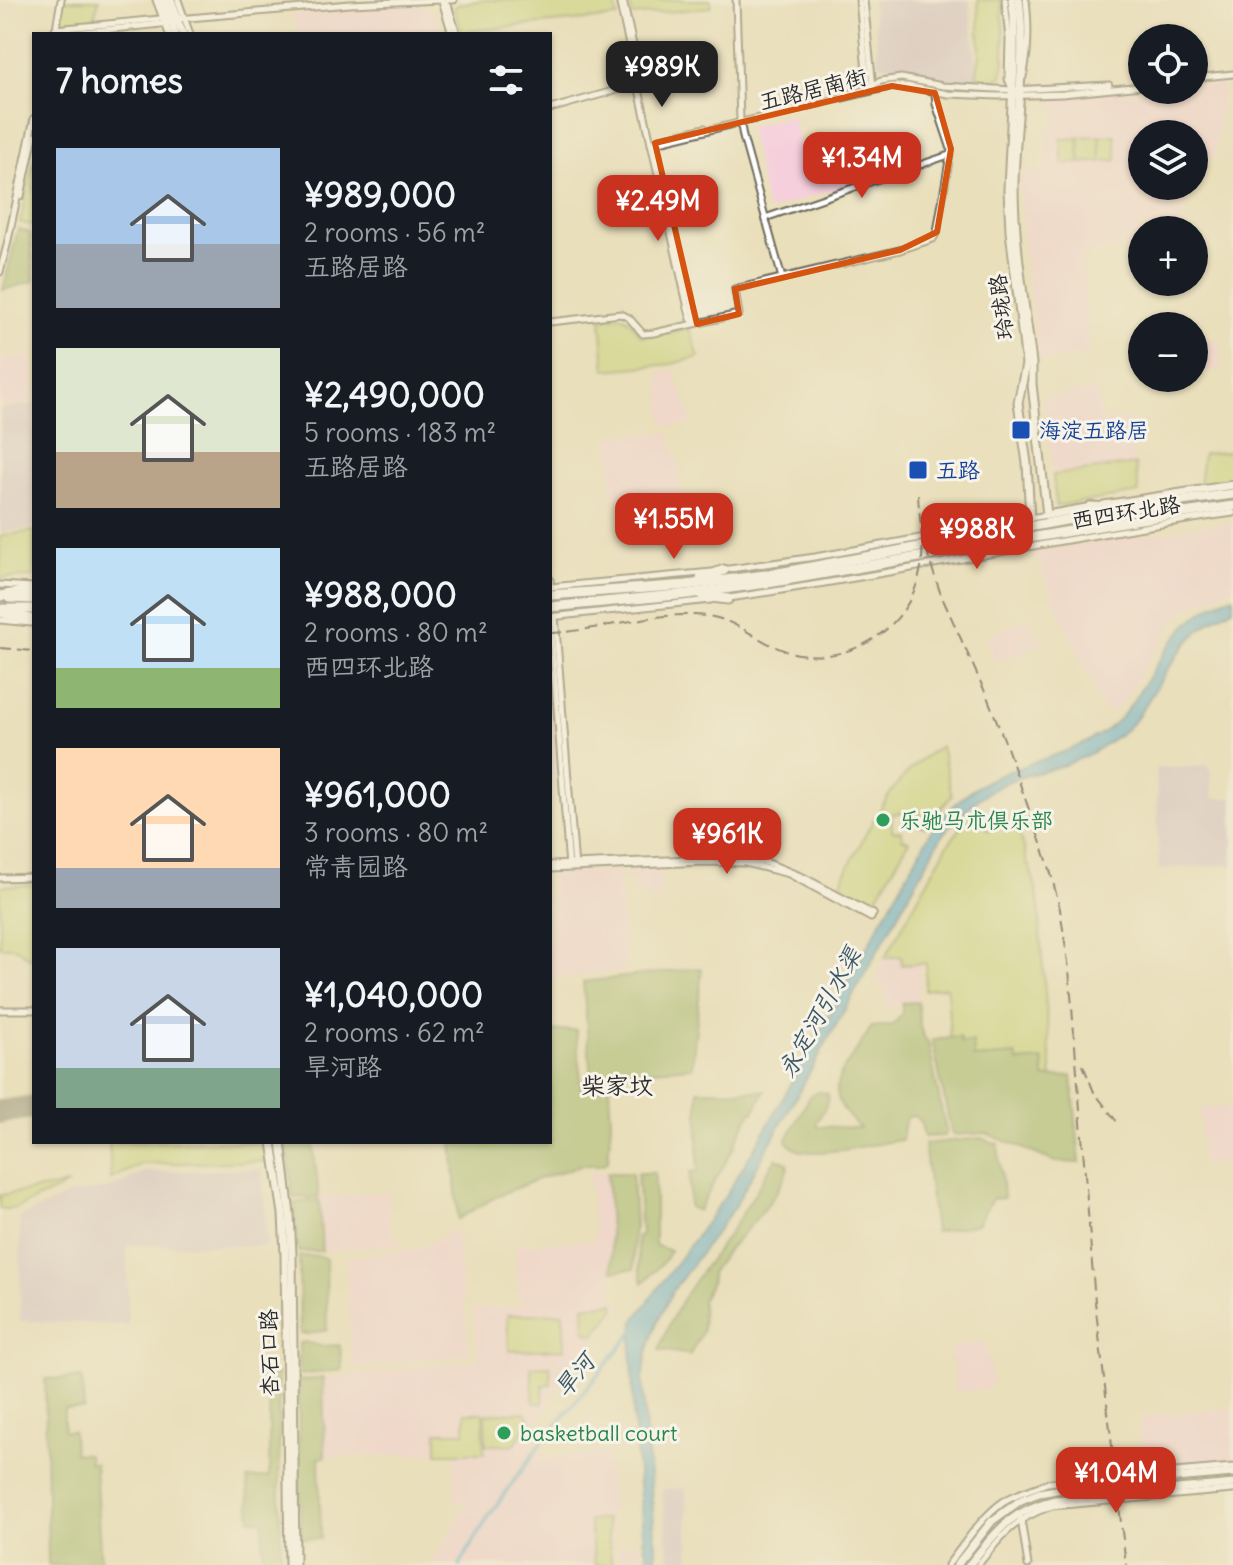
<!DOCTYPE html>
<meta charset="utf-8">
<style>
body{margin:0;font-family:Delius,"LXGW WenKai TC",sans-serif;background:#242831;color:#f1f3f6;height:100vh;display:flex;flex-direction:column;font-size:30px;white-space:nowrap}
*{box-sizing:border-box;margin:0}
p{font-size:26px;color:#9ea1a6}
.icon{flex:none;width:44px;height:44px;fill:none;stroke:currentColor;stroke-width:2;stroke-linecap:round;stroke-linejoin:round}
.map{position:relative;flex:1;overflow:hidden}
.sheet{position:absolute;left:32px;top:32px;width:520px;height:1112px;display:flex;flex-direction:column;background:#171b24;border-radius:0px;box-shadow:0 2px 6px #0004}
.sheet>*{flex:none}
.buttons{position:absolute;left:1128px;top:24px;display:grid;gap:16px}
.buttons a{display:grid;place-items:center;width:80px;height:80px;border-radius:50%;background:#171b24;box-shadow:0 2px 6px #0004;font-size:40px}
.price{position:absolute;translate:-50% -68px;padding:0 18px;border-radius:16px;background:#c8321e;color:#fff;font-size:26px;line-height:52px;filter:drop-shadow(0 2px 4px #0008)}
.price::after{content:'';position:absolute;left:50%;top:48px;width:24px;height:18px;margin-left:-12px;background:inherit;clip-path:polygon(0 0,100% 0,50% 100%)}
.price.on{background:#222;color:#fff}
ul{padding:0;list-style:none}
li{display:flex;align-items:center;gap:24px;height:200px;padding:0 24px}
li span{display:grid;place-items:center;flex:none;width:224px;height:160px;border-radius:0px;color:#555}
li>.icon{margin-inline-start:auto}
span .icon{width:96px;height:96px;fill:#fffc;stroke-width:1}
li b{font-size:34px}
h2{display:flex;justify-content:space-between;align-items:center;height:96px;padding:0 24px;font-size:34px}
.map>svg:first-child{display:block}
.built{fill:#f5cfdb}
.industrial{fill:#d1bdcc}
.green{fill:#c4d375;stroke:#787f50;stroke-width:2}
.forest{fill:#9bb566;stroke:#637048;stroke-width:2}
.water{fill:#57a9d2;stroke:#416a7e;stroke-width:2}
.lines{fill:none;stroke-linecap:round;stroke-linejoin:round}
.canal{stroke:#57a9d2;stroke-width:4}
.runway{stroke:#8a8572;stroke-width:24}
.minor-casing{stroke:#6e6a5d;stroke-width:9}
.major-casing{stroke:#6e6a5d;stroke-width:11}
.highway-casing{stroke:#6e6a5d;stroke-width:13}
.minor{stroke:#fff;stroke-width:5}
.major{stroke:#fff;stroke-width:7}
.highway{stroke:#fff;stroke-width:9}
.rail{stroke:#2b2b2b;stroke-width:2;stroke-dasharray:12 6;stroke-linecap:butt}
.marked{fill:none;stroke:#d5540f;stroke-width:6;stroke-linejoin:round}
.transit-dot{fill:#1a4fb4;stroke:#f7f3e8;stroke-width:3}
.leisure-dot{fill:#2e9e5b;stroke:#f7f3e8;stroke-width:3}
.labels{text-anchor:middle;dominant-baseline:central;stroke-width:6;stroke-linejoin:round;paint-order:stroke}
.street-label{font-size:22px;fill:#2b2b2b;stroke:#f7f3e8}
.transit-label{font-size:22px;fill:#164399;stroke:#f7f3e8;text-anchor:start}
.leisure-label{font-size:22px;fill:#27864d;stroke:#f7f3e8;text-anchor:start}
.water-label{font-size:24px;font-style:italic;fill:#3a5765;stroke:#f7f3e8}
.neighbourhood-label{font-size:24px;fill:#2b2b2b;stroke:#f7f3e8}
</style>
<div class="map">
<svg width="1233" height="1565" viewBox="0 0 1233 1565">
<rect width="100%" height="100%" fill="#f7f3e8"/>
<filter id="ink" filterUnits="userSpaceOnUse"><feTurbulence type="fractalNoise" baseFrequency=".0125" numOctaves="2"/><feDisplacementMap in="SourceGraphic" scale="16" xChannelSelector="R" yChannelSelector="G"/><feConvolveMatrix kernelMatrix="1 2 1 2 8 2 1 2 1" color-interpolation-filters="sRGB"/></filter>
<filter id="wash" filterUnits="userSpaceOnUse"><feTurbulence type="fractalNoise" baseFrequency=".006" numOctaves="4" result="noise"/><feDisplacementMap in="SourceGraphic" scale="32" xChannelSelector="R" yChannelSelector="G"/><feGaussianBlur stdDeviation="1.8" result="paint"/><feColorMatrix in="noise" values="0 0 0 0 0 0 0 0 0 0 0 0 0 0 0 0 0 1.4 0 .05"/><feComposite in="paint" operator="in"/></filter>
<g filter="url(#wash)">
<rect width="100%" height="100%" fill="#e9dfba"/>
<!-- built -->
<g class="built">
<path d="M 424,4 L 429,8 L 442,25 L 446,34 L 298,34 L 292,17 L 294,15 L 352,7 Z"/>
<path d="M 1223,82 L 1215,157 L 1194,155 L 1194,134 L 1142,134 L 1142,186 L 1165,186 L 1164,200 L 1185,201 L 1181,230 L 1140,227 L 1138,249 L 1082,253 L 1090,355 L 1039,361 L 1025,262 L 1018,173 L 1047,170 L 1045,130 L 1054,128 L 1052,99 L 1142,90 L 1194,90 L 1194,85 Z"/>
<path d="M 792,115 L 803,155 L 892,131 L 902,167 L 768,211 L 748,127 Z"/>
<path d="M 1209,340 L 1220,340 L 1220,370 L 1194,374 L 1194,342 Z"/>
<path d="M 30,355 L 34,387 L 34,403 L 0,408 L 0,359 Z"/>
<path d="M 674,371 L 693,424 L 668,427 L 668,424 L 663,424 L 659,372 Z"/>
<path d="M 1097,390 L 1101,422 L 1129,418 L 1135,464 L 1053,475 L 1043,397 Z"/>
<path d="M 668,432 L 677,456 L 688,540 L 646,544 L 642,514 L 632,515 L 624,499 L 613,501 L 609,436 Z"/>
<path d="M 1233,521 L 1233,588 L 1209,598 L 1183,612 L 1169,630 L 1122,704 L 1111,712 L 1103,709 L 1033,552 Z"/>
<path d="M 1026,618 L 1032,626 L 1041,644 L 996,663 L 985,638 Z"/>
<path d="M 554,710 L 559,778 L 550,779 L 550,711 Z"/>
<path d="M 667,869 L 667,872 L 660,874 L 662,898 L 645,900 L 644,894 L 634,894 L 632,881 L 626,880 L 625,870 Z"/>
<path d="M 619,871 L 626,971 L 550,979 L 550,873 Z"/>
<path d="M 902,956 L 903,965 L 921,963 L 918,1002 L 896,1004 L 895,1007 L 887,1008 L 884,986 L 878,986 L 878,970 L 885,958 Z"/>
<path d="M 1231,1107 L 1232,1162 L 1202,1165 L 1200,1109 Z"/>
<path d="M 589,1173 L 607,1173 L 614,1302 L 623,1302 L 585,1353 L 573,1361 L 530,1441 L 550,1458 L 606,1451 L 613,1507 L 610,1516 L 615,1565 L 431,1565 L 467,1502 L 454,1502 L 455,1453 L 325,1457 L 323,1378 L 478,1360 L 473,1309 L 520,1306 L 515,1245 L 595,1240 Z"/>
<path d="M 388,1192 L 391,1237 L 402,1237 L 402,1243 L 397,1245 L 322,1251 L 319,1197 Z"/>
<path d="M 456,1229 L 469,1351 L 467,1355 L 353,1368 L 345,1257 L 418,1249 Z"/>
<path d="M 986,1342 L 993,1388 L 956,1392 L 950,1347 Z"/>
<path d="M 1233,1408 L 1233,1463 L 1151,1470 L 1149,1458 L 1142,1454 L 1139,1425 L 1143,1416 Z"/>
<path d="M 633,1543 L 633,1546 L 641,1545 L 641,1549 L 645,1549 L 647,1565 L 620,1565 L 618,1545 Z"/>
</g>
<!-- industrial -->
<g class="industrial">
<path d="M 872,0 L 969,0 L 978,77 L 972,83 L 879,64 Z"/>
<path d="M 34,404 L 34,528 L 0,532 L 0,409 Z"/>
<path d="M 1210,765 L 1213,798 L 1233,798 L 1233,865 L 1159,869 L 1156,768 Z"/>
<path d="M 262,1169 L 267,1246 L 127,1245 L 128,1325 L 20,1321 L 20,1217 L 71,1194 L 111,1188 L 144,1172 Z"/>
<path d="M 686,1488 L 690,1565 L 670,1565 L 662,1489 Z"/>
</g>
<!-- green -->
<g class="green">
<path d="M 64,0 L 99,0 L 93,22 L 58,26 Z"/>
<path d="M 483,0 L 614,0 L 618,17 L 476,30 L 462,34 L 454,8 L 459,4 Z"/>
<path d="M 628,0 L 711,0 L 711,7 L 633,16 Z"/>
<path d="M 978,0 L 1001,0 L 1004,35 L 1004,61 L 1002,76 L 991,83 L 975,83 L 980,55 Z"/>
<path d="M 1115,135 L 1117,160 L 1081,163 L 1079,137 L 1099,136 L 1101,158 L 1100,136 Z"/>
<path d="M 1078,138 L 1080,163 L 1063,164 L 1061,139 Z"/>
<path d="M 34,158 L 34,225 L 20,223 Z"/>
<path d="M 620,316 L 628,319 L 641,336 L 658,335 L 689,328 L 699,357 L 672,364 L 605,370 L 601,319 Z"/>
<path d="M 1233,451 L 1233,480 L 1199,485 L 1203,454 Z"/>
<path d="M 1135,464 L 1139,493 L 1056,506 L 1053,475 Z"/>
<path d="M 34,531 L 34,577 L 0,578 L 0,536 Z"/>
<path d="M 941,746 L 952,796 L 925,827 L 921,826 L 919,811 L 892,814 L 892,831 L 901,831 L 902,838 L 909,841 L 873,904 L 839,886 C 865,836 890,774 941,746 Z"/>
<path d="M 979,812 L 988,831 L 1014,821 L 1024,847 L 1027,865 L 1029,865 C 1037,887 1041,909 1040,932 L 1052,1078 L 1044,1078 L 1043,1060 L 1017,1062 L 1016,1055 L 973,1058 L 961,1043 L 960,1038 L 950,1038 L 947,987 L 925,990 L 926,963 L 902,965 L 901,956 L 885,958 L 948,844 L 966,822 Z"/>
<path d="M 34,885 L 34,959 L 28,957 L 15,947 L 0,947 L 0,886 Z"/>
<path d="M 109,1142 L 267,1142 L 271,1161 L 142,1164 L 111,1179 Z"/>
<path d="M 68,1185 L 14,1209 L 0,1209 L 0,1195 Z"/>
<path d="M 615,1303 L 615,1309 L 594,1335 L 585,1331 L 584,1306 Z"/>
<path d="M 563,1313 L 565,1349 L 509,1351 L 507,1315 Z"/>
<path d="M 550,1366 L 551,1384 L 543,1385 L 543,1403 L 534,1403 L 531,1367 Z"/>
<path d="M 525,1412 L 530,1420 L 514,1445 L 486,1445 L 485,1414 Z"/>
<path d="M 465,1413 L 483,1413 L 484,1453 L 437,1453 L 437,1432 L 465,1432 Z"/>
<path d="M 606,1519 L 612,1565 L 595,1565 L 589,1521 Z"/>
</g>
<!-- forest -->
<g class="forest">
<path d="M 18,229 L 30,233 L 34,281 L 3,290 Z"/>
<path d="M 700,968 L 702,969 L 692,1067 L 591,1075 L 583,982 Z"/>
<path d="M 918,1002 C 919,1016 918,1032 928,1042 L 946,1132 L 944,1136 L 924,1137 L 921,1124 L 916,1117 L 910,1116 L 905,1120 L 902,1140 C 877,1143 825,1156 802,1151 C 795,1150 791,1146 786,1141 L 810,1096 C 816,1091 820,1091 828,1094 L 828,1099 L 825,1108 L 816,1123 L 818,1126 L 860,1128 C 812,1085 850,1069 871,1027 L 892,1025 L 902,1015 L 902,1003 Z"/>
<path d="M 576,1030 L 582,1090 L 609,1086 L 611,1123 L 608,1161 L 601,1165 L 582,1165 L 541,1178 L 499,1195 L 458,1219 L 452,1142 L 550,1142 L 550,1031 Z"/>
<path d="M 960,1037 L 961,1043 L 973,1042 L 974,1058 L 1016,1055 L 1018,1062 L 1043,1060 L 1044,1078 L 1072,1076 L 1080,1163 L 1055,1162 L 986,1133 L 952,1135 L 932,1040 Z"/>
<path d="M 698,1090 L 765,1091 L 754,1112 L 751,1112 L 735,1143 L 736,1144 L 698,1211 L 689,1207 L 690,1172 L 698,1171 Z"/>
<path d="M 981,1138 L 998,1144 L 1004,1198 L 992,1199 L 977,1224 L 935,1232 L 924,1144 Z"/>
<path d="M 286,1142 L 313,1142 L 319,1197 L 293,1198 Z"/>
<path d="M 776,1158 L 788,1163 C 789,1187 743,1233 726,1252 C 721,1258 716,1266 711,1273 L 712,1280 L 702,1300 L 703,1330 L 690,1355 L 659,1350 C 675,1302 698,1277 726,1238 C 745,1212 759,1184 776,1158 Z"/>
<path d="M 607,1173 L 632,1173 L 635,1228 L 633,1233 L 634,1269 L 612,1271 Z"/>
<path d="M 637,1173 L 655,1173 L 655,1245 L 670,1251 L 664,1261 L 643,1283 L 639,1268 L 637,1236 L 641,1235 Z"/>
<path d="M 319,1200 L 322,1251 L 298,1252 L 294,1203 Z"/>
<path d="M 320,1256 L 326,1259 L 327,1330 L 309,1334 L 300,1334 L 299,1256 Z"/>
<path d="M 305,1342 L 320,1346 L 340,1345 L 342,1370 L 299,1375 L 299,1343 Z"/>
<path d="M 269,1374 L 278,1374 L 281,1565 L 263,1565 L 263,1520 L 251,1519 L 247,1479 L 269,1477 Z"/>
<path d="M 82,1378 L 84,1409 L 64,1409 L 64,1431 L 73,1431 L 74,1453 L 88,1454 L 89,1463 L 95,1463 L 101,1565 L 48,1565 L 45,1379 Z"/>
<path d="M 323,1378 L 325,1457 L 319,1458 L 321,1539 L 301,1538 L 298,1381 Z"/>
</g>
<!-- water -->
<path class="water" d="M 1233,596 L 1233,609 C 1195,624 1175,658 1154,691 C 1146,704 1137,720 1125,730 C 1102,748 1084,759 1056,768 C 1039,773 1019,776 1003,784 C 979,795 960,815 943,834 L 734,1208 L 672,1292 L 656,1325 L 647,1353 L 643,1380 L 644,1407 L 656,1545 L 656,1565 L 649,1565 L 647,1551 L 644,1546 L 633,1414 L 632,1360 L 631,1351 L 634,1321 L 726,1195 L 763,1134 L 934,826 C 951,807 968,790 991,779 C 1032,759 1078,754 1114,724 C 1124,715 1133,702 1140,690 C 1166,651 1185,612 1233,596 Z"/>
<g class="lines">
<!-- canal -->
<path class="canal" d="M 460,1565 L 488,1517 L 542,1442 L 635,1330"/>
<!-- runway -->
<path class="runway" d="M 0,1112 L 34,1107"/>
</g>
</g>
<g filter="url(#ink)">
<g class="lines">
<defs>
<g id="minor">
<path d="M 156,0 L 169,34"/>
<path d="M 178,0 L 190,34"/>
<path d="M 442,0 L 449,8 L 457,34"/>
<path d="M 447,0 L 454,0"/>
<path d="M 619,0 L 687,304 L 691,319 L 696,323"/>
<path d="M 623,0 L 641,81"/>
<path d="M 736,0 L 740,120 L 743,137 L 782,278"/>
<path d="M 859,0 L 868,91"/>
<path d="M 864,0 L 873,87"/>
<path d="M 1005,0 L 1009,39 L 1008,79 L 1011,86"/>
<path d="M 442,1 L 452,34"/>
<path d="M 55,29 L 170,18 L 177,19 L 350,4 L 441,0"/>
<path d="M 55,34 L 61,0"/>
<path d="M 65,34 L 171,23"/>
<path d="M 1023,77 C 1029,52 1029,26 1026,0"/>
<path d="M 1194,78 L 1233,74"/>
<path d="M 843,95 L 861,91 L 881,81 L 901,78 L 943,86 L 1013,90 L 1109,85"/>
<path d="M 550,109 L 641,83"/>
<path d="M 657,141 L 662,138 L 705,128"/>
<path d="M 654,142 L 662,179"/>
<path d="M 651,144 L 892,86 L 907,86 L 948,94 L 998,96 L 1063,94 L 1142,86"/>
<path d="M 21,196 L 34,136"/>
<path d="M 765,218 L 949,155"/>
<path d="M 674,232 L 697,323"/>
<path d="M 0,272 L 7,245 L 34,118"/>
<path d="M 550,322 L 621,314 L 629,318 L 643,334 L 654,333 L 739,314 L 735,289 L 900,250 L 933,239 L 937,232 L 951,149 L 936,104 L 935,93"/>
<path d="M 722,570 L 815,557 L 1047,515"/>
<path d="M 550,579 L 550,584"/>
<path d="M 0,585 L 33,587"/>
<path d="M 550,587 L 712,572"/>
<path d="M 729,598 C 898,574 1064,537 1233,513"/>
<path d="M 555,616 L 575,867"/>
<path d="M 550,617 L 711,600"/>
<path d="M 550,617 L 569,867"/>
<path d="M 0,620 L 31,623"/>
<path d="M 550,865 L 714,858 L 757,861 L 768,863 L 803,877 L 873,914"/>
<path d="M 550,869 L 704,862 L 745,863 L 789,874 L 871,918 L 873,914"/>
<path d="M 0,878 L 34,877"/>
<path d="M 0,1010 L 34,1010"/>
<path d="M 1021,1519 L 1028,1565"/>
<path d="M 948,1565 C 965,1543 981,1517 1004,1501 C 1017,1493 1032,1489 1047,1483 L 1233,1467"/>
<path d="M 978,1565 C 1001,1536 1015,1518 1052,1506 L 1233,1490"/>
</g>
<g id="major">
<path d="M 1012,0 L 1014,16 L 1014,62 L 1008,189 L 1010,231 L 1026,364 L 1018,403 L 1027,463 L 1030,518"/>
<path d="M 1019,0 C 1027,61 1015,123 1014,185 C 1014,244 1025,304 1032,363 L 1032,384 L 1047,515 L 1092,507"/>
<path d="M 170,18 L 175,34"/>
<path d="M 177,19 L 183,34"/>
<path d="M 1104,505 L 1233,485"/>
<path d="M 272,1142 L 283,1214 L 285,1256 L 289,1565"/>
<path d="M 281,1142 L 290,1214 L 292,1254 L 295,1565"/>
<path d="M 957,1565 L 992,1521 L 1021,1500 L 1039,1493 L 1073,1487 L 1233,1473"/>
<path d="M 969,1565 C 997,1531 1010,1511 1055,1500 L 1233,1484"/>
</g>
<g id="highway">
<path d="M 163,0 L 170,18"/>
<path d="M 170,0 L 177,19"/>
<path d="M 1090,507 L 1111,508"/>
<path d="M 701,579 L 724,570"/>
<path d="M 550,595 L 686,585 L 773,574 L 1131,508 L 1233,494"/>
<path d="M 0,596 L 34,590"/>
<path d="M 703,596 L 728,599"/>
<path d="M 9,598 L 34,599"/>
<path d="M 550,607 L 688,594 L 774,582 L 1134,520 L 1233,506"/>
<path d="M 3,609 L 34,609"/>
<path d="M 0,612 L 34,620"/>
</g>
</defs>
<!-- minor casing -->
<use href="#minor" class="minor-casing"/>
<!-- major casing -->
<use href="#major" class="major-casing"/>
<!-- highway casing -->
<use href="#highway" class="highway-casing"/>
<!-- minor -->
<use href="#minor" class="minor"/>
<!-- major -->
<use href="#major" class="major"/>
<!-- highway -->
<use href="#highway" class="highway"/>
<!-- rail -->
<g class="rail">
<path d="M 923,530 L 929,559 L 941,595 L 986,694 L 1004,739 L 1049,866 L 1060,909 L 1069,969 L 1095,1302 L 1126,1565"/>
<path d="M 550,633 C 603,631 653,610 707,616 C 739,620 759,644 790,652 C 850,668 911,628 921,567 C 925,543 919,519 918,494"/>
<path d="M 0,648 L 34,651"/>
<path d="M 1083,1065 L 1094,1092 L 1117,1122"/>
</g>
</g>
</g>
<!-- marked area -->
<path d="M0 0H1233V1565H0ZM 892,86 L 935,93 L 951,149 L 937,232 L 900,250 L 735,289 L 739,314 L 697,324 L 655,143 Z" fill="#e9dfba" fill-opacity=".55" fill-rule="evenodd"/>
<path class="marked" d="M 892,86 L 935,93 L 951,149 L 937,232 L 900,250 L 735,289 L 739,314 L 697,324 L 655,143 Z"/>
<!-- markers -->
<g class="transit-dot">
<rect x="1011" y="420" width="20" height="20" rx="4"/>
<rect x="908" y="460" width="20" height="20" rx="4"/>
</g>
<g class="leisure-dot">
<circle cx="883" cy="820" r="8"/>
<circle cx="504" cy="1433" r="8"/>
</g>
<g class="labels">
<!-- street labels -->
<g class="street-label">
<text transform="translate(813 89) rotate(-14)">五路居南街</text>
<text transform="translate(1001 307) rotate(-97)">玲珑路</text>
<text transform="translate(1126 512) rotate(-9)">西四环北路</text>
<text transform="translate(269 1353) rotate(-91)">杏石口路</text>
</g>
<!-- transit labels -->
<g class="transit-label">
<text x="1039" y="430">海淀五路居</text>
<text x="936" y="470">五路</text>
</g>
<!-- leisure labels -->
<g class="leisure-label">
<text x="899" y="820">乐驰马术俱乐部</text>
<text x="520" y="1433">basketball court</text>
</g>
<!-- water labels -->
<g class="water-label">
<text transform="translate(819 1012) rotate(-61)">永定河引水渠</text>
<text transform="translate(574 1375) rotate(-51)">旱河</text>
</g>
<!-- neighbourhood labels -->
<g class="neighbourhood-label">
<text x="617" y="1085">柴家坟</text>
</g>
</g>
</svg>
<div class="buttons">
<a><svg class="icon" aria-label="locate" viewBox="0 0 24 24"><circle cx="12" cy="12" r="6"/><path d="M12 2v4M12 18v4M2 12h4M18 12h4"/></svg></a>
<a><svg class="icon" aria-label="layers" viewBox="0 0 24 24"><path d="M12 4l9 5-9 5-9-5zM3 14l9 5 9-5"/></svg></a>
<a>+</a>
<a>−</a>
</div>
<b class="price on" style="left:662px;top:109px">¥989K</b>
<b class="price" style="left:862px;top:200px">¥1.34M</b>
<b class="price" style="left:658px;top:243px">¥2.49M</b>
<b class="price" style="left:674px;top:561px">¥1.55M</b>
<b class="price" style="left:977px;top:571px">¥988K</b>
<b class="price" style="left:727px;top:876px">¥961K</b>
<b class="price" style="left:1116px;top:1515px">¥1.04M</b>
<section class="sheet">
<h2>7 homes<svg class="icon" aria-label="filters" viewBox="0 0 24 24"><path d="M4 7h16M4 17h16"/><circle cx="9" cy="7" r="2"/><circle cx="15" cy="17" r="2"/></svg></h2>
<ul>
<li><span style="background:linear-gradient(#a9c7e8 60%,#9aa5b1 0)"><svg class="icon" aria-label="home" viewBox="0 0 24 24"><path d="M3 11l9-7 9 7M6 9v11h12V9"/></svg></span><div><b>¥989,000</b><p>2 rooms · 56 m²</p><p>五路居路</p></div></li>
<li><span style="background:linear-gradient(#dfe7d0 65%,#b9a48a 0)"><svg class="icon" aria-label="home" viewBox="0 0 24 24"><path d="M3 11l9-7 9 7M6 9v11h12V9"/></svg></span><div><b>¥2,490,000</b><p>5 rooms · 183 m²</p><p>五路居路</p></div></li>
<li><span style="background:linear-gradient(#bfe0f5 75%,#8fb573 0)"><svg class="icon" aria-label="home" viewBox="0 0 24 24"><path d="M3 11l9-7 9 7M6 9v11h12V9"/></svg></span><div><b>¥988,000</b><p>2 rooms · 80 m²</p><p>西四环北路</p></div></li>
<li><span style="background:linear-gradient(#ffd9b3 75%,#9aa5b1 0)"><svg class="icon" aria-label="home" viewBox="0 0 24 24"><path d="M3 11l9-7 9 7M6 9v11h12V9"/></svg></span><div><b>¥961,000</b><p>3 rooms · 80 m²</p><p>常青园路</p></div></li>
<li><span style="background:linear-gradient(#c9d6e8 75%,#7fa58c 0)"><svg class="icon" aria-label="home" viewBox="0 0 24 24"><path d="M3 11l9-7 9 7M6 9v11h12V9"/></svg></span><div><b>¥1,040,000</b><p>2 rooms · 62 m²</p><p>旱河路</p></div></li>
</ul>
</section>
</div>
